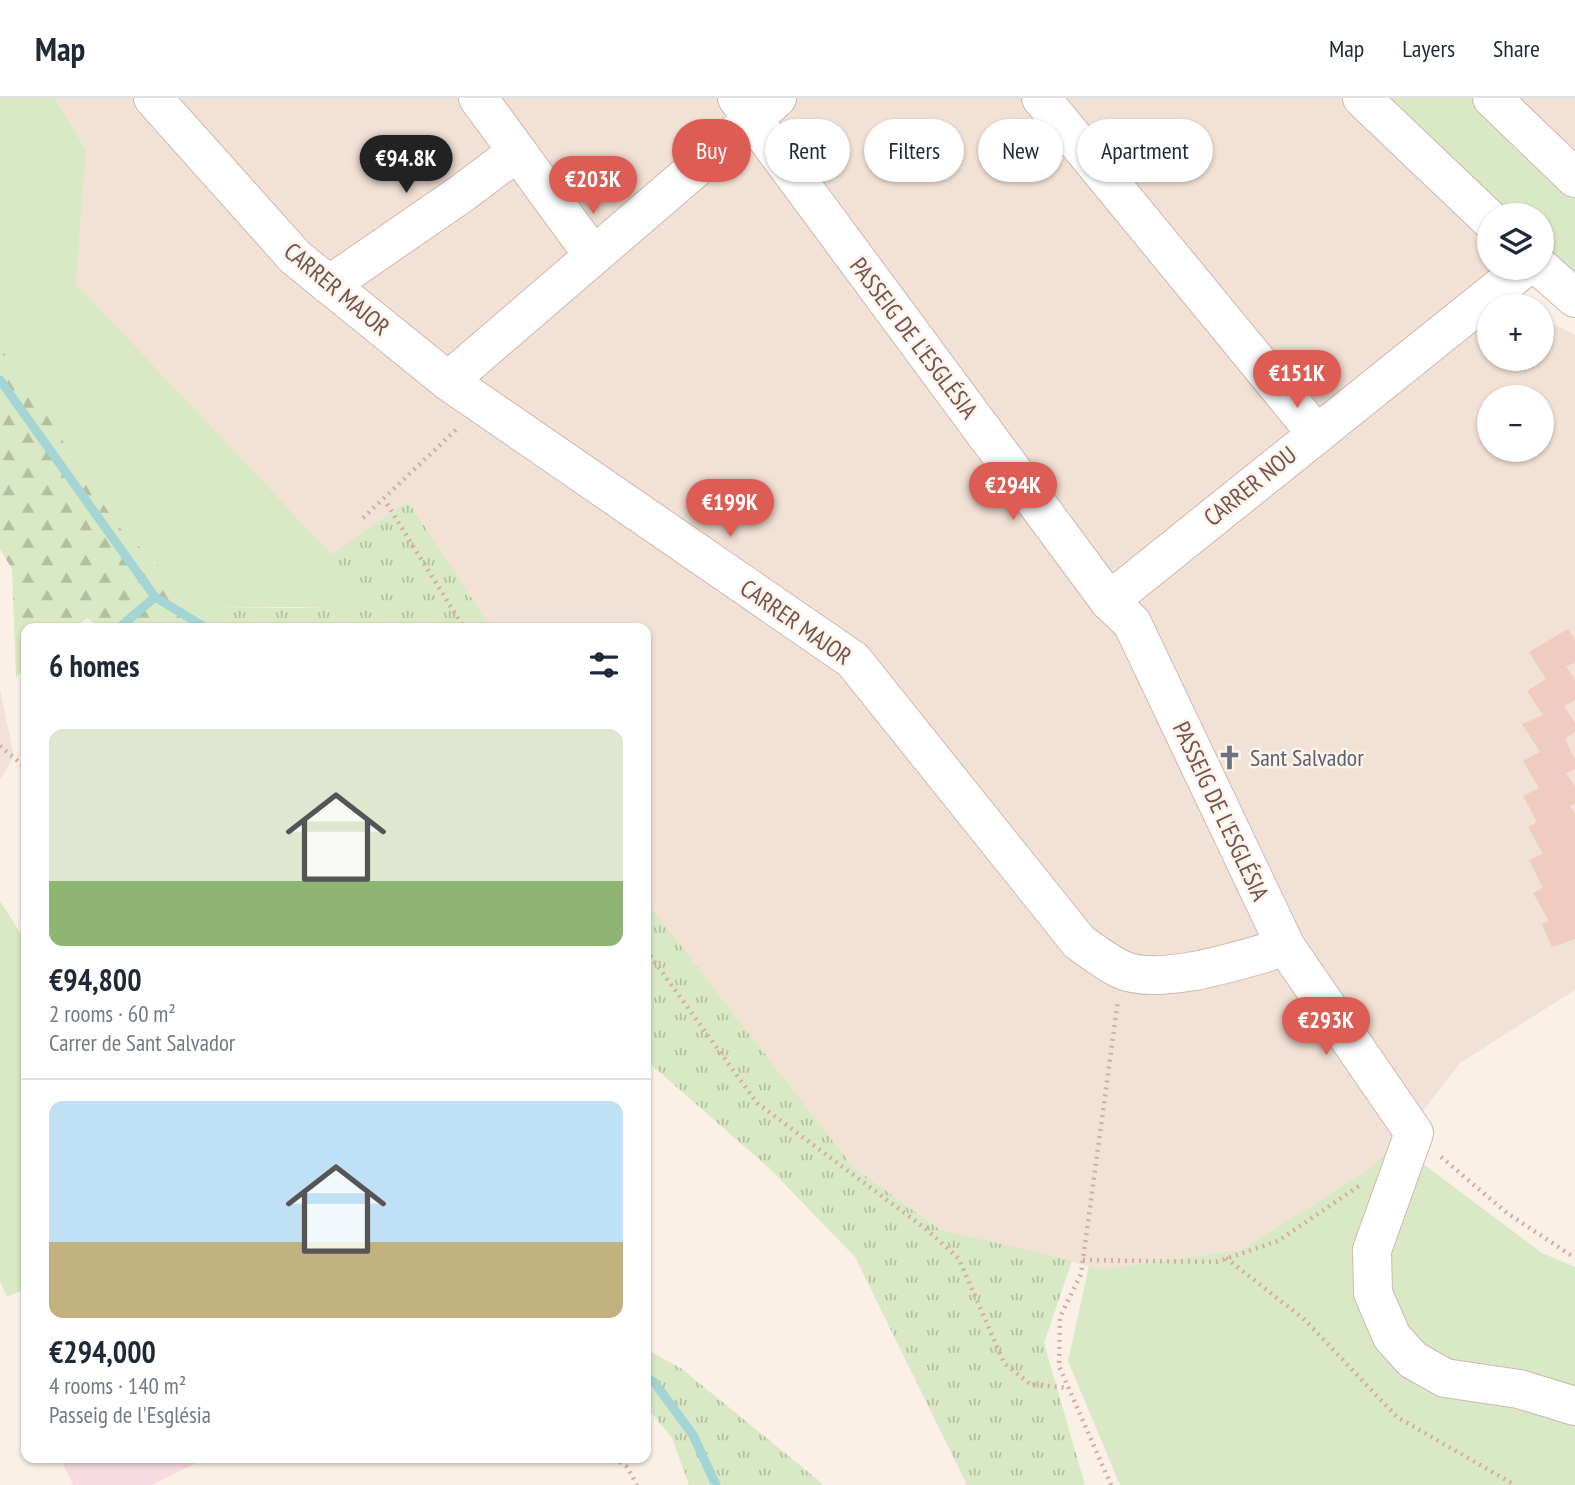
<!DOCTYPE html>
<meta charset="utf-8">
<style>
body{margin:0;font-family:"PT Sans Narrow",sans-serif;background:#f2f2f3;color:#1f2937;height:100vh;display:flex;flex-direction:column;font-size:26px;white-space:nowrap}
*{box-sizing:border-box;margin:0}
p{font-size:23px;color:#747a83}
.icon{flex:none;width:38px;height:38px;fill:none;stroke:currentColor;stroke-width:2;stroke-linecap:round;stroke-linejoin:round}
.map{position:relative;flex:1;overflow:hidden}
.side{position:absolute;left:21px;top:525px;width:630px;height:840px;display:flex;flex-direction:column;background:#fff;border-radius:14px;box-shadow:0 2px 5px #0004}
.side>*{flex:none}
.guide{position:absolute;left:672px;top:21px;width:665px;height:63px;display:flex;gap:14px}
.buttons{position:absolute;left:1477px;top:105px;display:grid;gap:14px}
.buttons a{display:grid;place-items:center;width:77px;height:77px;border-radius:50%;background:#fff;box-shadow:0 2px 5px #0004;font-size:35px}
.price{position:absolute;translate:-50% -60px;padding:0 16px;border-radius:24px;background:#dd5c53;color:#fff;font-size:23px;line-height:46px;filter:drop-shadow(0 2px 4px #0008)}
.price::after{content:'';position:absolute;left:50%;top:42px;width:21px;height:16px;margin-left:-10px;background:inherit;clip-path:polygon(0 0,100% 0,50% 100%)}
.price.on{background:#222;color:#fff}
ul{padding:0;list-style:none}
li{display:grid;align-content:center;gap:14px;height:371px;padding:0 28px}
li+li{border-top:2px solid #e0e1e3}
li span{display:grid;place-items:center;height:217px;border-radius:14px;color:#555}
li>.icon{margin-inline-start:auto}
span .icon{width:126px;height:126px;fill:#fffc;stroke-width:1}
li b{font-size:30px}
h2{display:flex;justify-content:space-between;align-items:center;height:84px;padding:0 28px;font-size:30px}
.tag{padding:0 24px;border-radius:32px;background:#fff;box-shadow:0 2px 5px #0004;font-size:24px;line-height:63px}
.tag.on{background:#dd5c53;color:#fff}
header{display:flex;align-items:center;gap:42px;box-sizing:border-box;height:98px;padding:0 35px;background:#fff;border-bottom:2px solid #e0e1e3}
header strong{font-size:33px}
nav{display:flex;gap:38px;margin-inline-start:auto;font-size:24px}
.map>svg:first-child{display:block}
.residential{fill:#f2e1d5;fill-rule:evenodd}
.medical{fill:#f8dae2}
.grass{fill:url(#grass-tufts)}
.forest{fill:url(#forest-firs)}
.park{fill:#d9e8c5}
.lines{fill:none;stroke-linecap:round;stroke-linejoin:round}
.stream{stroke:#a3d5d5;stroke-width:9}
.building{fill:#efcbc0}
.minor-casing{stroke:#ceb8b0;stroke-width:40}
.path{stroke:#d4aea3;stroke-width:4.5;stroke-dasharray:2 5;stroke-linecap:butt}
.minor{stroke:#fff;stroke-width:38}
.labels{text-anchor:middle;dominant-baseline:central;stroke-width:5;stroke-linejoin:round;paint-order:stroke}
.street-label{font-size:24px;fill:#73544c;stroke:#fef4ec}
.worship-label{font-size:24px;fill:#5b616d;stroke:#fef4ec;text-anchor:start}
</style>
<header>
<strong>Map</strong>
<nav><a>Map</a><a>Layers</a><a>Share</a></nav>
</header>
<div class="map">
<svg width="1575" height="1387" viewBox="0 0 1575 1387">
<defs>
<pattern id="grass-tufts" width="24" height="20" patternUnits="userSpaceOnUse" patternTransform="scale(1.75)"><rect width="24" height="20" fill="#d9e8c5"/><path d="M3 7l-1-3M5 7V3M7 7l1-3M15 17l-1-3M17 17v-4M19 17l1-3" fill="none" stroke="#b4bfa2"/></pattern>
<pattern id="forest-firs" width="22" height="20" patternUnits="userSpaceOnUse" patternTransform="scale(1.75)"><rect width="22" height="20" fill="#d9e8c5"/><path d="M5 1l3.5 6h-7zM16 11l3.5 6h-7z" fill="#b4bfa2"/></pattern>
</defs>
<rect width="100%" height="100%" fill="#fbf0e6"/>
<!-- residential -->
<g class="residential">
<path d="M 55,0 L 1575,0 L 1575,149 L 1510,202 L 1521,208 L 1489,208 L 1489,261 L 1542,261 L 1542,220 L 1575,237 L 1575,892 L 1460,965 L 1402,1040 L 1365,1074 L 1241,1152 L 1101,1171 L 939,1131 L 853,1069 L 646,803 L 646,530 L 491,530 L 408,403 L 330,457 L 76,186 L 86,52 ZM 1489,117 L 1542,117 L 1542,170 L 1489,170 ZM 1489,299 L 1542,299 L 1542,352 L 1489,352 Z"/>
<path d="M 0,592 L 14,658 L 0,682 Z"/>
</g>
<!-- medical -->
<path class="medical" d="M 60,1360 L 207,1360 L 151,1387 L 73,1387 Z"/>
<!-- grass -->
<g class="grass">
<path d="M 408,403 L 491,530 L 211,530 L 203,510 L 359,510 L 330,457 Z"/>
<path d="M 646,803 L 853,1069 L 939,1131 L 1072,1163 L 1044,1245 L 1085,1387 L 967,1387 L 855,1159 L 770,1071 L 646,962 Z"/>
<path d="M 646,1251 L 682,1271 L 818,1382 L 822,1387 L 689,1387 L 672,1340 L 646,1308 Z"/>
</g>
<!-- forest -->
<path class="forest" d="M 0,250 L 14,266 L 117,427 L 203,510 L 211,530 L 101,530 L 87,520 L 74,530 L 26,530 L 26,570 L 16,579 L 12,471 L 0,451 Z"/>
<!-- park -->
<g class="park">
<path d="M 0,0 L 55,0 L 86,52 L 76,186 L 331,456 L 359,511 L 296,509 L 203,510 L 117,427 L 14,266 L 0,250 Z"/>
<path d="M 1381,0 L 1471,0 L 1575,100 L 1575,184 L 1542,152 L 1542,117 L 1505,117 Z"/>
<path d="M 0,803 L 26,844 L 26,1190 L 7,1199 L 0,1183 Z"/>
<path d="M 1402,1040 L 1375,1228 L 1575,1318 L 1575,1387 L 1120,1387 L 1068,1263 L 1089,1168 L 1101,1171 L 1241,1152 L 1365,1074 Z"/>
<path d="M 1418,1062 L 1542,1155 L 1575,1169 L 1575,1296 L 1455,1269 L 1418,1249 L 1386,1188 L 1385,1149 Z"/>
</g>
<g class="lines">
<!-- stream -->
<g class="stream">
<path d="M 0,282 L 155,499 L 206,530"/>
<path d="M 119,530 L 155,499"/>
<path d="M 646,1280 L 654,1284 L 693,1337 L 716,1387"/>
</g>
</g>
<!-- building -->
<path class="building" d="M 1568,531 L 1575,542 L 1575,565 L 1566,568 L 1575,582 L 1575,602 L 1564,608 L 1575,625 L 1575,634 L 1565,641 L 1575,662 L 1575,671 L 1566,675 L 1575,688 L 1575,706 L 1570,708 L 1575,715 L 1575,841 L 1552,849 L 1542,826 L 1549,823 L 1533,795 L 1543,790 L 1529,762 L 1543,756 L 1528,729 L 1537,724 L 1523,698 L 1539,690 L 1523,663 L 1540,654 L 1522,626 L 1543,617 L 1527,593 L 1546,581 L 1529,554 Z"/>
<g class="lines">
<defs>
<g id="minor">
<path d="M 153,0 L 295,159 L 448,283 L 853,562 L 1079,844 C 1092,853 1106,864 1120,871 C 1160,890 1245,860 1286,849"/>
<path d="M 478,0 L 593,157"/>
<path d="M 737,0 L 1109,503 L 1132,525 L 1286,849 L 1414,1035 L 1372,1152 L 1373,1195 L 1392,1239 L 1413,1262 L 1445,1280 L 1519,1291 L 1575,1308"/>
<path d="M 1041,0 L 1316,335"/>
<path d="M 1362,0 L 1489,121"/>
<path d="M 1492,0 L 1575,80"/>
<path d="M 1541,170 L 1575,200"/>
<path d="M 329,187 L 461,96 L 517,54"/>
<path d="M 448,283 L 777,0"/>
<path d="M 1109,503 L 1524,170"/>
</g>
</defs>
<!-- minor casing -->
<use href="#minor" class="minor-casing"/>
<!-- path -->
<g class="path">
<path d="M 387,406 L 464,530"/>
<path d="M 363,420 L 459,329"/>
<path d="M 0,648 L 26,670"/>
<path d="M 646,852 L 757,1005 L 926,1131 L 959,1161 L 1004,1265 L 1030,1286 L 1068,1290"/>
<path d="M 1441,1059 L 1507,1115 L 1575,1160"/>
<path d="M 1226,1160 L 1305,1222 L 1397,1319 L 1515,1387"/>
<path d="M 1083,1162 L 1216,1164 L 1278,1143 L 1359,1088"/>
<path d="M 614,1360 L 627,1369 L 637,1387"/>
<path d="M 1111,1387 L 1059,1268 L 1060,1219 L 1081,1176 L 1118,902"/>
</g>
<!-- minor -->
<use href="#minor" class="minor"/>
</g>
<!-- icons -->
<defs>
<symbol id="church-bare" viewBox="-9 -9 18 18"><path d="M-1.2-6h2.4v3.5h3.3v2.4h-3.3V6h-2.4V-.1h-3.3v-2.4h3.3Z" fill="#6b7280" stroke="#fef4ec" stroke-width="2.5" paint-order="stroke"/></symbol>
</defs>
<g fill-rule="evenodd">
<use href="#church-bare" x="1212" y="642" width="35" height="35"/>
</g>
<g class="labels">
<!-- street labels -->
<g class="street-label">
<text transform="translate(337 191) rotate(40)">CARRER MAJOR</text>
<text transform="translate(914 240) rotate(53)">PASSEIG DE L'ESGLÉSIA</text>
<text transform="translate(1250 388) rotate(-39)">CARRER NOU</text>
<text transform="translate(796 524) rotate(35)">CARRER MAJOR</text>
<text transform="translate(1221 713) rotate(65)">PASSEIG DE L'ESGLÉSIA</text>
</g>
<!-- worship labels -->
<g class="worship-label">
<text x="1250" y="659">Sant Salvador</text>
</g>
</g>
</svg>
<div class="buttons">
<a><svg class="icon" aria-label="layers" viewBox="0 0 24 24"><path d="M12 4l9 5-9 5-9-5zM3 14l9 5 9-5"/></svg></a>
<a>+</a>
<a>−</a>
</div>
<b class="price on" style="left:406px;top:97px">€94.8K</b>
<b class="price" style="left:593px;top:118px">€203K</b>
<b class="price" style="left:1297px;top:312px">€151K</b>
<b class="price" style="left:1013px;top:424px">€294K</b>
<b class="price" style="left:730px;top:441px">€199K</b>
<b class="price" style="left:1326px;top:959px">€293K</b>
<div class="guide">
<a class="tag on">Buy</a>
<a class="tag">Rent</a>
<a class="tag">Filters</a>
<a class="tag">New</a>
<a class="tag">Apartment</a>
</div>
<section class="side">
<h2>6 homes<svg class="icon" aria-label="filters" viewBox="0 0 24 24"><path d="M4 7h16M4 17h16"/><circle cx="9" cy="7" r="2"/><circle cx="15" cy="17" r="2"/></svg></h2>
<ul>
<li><span style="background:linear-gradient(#dfe7d0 70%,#8fb573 0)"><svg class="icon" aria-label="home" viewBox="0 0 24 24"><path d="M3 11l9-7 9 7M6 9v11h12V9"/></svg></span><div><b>€94,800</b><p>2 rooms · 60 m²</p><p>Carrer de Sant Salvador</p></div></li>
<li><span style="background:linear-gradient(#bfe0f5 65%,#c2b280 0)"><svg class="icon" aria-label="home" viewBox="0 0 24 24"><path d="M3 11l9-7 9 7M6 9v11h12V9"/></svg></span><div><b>€294,000</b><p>4 rooms · 140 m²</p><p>Passeig de l'Església</p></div></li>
</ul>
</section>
</div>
